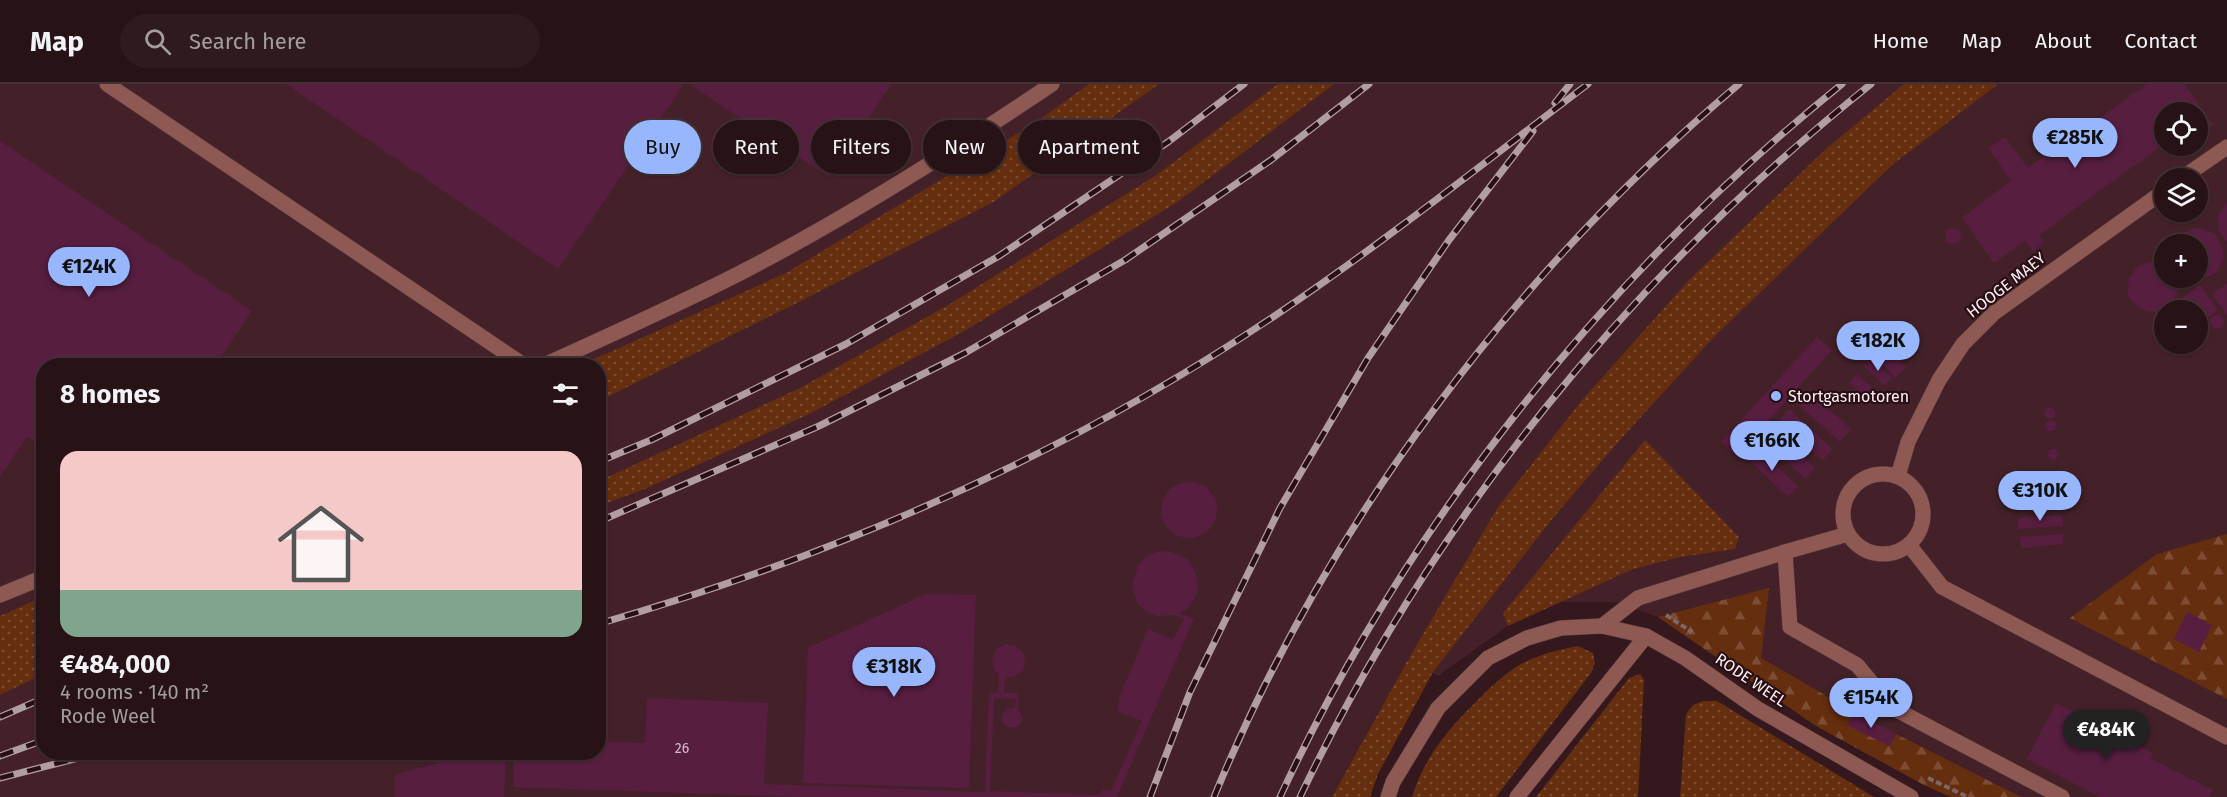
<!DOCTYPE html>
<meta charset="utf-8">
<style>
body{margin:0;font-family:"Fira Sans",sans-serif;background:#2f1b1f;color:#f1f3f6;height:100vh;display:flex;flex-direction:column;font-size:22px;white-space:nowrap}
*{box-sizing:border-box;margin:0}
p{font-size:20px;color:#a49ea1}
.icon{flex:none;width:33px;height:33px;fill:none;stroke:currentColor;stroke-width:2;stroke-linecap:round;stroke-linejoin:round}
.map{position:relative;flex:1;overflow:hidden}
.side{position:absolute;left:36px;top:274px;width:570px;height:402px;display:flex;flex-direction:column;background:#271216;border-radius:24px;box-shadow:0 2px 4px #0004,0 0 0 2px #433235}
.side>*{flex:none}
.guide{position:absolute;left:624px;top:36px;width:570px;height:54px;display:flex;gap:12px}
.buttons{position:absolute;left:2154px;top:18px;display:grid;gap:12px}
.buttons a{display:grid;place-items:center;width:54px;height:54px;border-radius:50%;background:#271216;box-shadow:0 2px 4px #0004,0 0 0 2px #433235;font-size:30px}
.price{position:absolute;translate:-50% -51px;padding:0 14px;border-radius:21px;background:#98b6fd;color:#111;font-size:20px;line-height:39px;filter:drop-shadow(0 2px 3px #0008)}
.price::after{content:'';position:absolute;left:50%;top:36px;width:18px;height:14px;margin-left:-9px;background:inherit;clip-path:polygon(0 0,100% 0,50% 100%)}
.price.selected{background:#222;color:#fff}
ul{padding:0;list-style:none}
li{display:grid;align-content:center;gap:12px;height:318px;padding:0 24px}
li+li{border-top:2px solid #433235}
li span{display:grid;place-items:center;height:186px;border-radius:18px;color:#555}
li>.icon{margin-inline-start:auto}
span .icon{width:108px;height:108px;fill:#fffc;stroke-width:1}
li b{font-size:26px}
h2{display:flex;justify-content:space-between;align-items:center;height:72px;padding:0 24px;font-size:26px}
.tag{padding:0 21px;border-radius:27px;background:#271216;box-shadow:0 2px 4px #0004,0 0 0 2px #433235;font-size:21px;line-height:54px}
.tag.selected{background:#98b6fd;color:#111}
header{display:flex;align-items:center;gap:36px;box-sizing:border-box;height:84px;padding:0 30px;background:#271216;border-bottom:2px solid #433235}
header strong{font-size:28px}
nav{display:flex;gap:33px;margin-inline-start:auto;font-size:21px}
.search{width:420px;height:54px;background:#2f1b1f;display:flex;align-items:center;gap:15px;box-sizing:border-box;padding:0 21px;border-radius:33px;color:#a49ea1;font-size:22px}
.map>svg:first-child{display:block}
.built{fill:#442129;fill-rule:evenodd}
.grass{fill:url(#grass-dots)}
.forest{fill:url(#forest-firs)}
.building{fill:#581e40}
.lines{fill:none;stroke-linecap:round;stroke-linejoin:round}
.service-casing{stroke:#50363c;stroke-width:16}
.minor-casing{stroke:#50363c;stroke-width:16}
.path{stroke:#7d676b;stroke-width:4;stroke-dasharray:6 3;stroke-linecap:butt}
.service{stroke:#8d5952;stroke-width:15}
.minor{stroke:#8d5952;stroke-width:15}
.rail-casing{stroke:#b19ea2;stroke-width:7}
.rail{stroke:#290f15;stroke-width:4.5;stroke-dasharray:14;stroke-linecap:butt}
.poi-dot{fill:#98b6fd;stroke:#290f15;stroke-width:2}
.labels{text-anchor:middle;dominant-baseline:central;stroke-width:4.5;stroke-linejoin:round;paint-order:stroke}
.number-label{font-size:14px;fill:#d4bcc6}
.street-label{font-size:16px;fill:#fef1f3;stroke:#290f15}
.poi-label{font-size:16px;fill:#fef1f3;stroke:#290f15;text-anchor:start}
</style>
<header>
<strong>Map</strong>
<div class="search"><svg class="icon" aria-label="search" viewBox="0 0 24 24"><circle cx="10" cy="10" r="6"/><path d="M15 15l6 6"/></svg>Search here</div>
<nav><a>Home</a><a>Map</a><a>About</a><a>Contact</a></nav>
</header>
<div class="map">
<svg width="2227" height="713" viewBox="0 0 2227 713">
<defs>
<pattern id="grass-dots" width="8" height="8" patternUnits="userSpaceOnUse" patternTransform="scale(1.5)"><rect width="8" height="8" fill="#652e0e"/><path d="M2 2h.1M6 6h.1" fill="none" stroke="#7c4d32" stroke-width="1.8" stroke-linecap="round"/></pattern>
<pattern id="forest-firs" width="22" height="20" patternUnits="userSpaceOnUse" patternTransform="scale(1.5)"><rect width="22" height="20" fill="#652e0e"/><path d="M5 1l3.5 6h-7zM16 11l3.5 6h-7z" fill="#7c4d32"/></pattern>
</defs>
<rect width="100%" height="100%" fill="#34181e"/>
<!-- built -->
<path class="built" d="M 0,0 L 2227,0 L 2227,713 L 1951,713 L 1924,701 L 1816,642 L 1658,533 L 1618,518 L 1560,518 L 1512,539 L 1438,592 L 1409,574 L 1332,713 L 0,713 ZM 2164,28 L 2198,28 L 2198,62 L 2164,62 ZM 2164,94 L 2198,94 L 2198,128 L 2164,128 ZM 2164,160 L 2198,160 L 2198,194 L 2164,194 ZM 2164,226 L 2198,226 L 2198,260 L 2164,260 ZM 44,282 L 598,282 L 598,669 L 44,669 Z"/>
<!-- grass -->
<g class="grass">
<path d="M 1089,0 L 1159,0 L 995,117 L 801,217 L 599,317 L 598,282 L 579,282 L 786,189 L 1035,39 Z"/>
<path d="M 1278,0 L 1334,0 L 1176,119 L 966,246 L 811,329 L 647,404 L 599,422 L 599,397 L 800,304 L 950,220 L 1155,92 Z"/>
<path d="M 1904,0 L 1998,0 L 1892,81 L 1714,253 L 1619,357 L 1552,435 L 1433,588 L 1378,690 L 1370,713 L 1332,713 L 1409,574 L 1498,423 L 1583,315 L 1689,196 L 1826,65 Z"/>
<path d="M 1645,356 L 1739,453 L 1735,465 L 1680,473 L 1633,485 L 1508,542 L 1503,529 Z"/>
<path d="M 43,513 L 43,590 L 0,611 L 0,532 Z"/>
<path d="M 1578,562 L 1593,569 L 1595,579 L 1591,589 L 1496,713 L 1412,713 C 1424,675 1444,650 1472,622 C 1488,606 1502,591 1521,580 C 1540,570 1558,566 1578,562 Z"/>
<path d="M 1640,590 L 1644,596 L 1638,713 L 1536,713 L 1629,594 Z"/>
<path d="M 1703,617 L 1717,617 L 1874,713 L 1680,713 L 1686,630 L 1693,621 Z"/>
</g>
<!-- forest -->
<g class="forest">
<path d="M 2227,450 L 2227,615 L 2070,534 L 2157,470 Z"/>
<path d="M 1769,504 L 1761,574 L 1854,628 L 1848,641 L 1889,662 L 1896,650 L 2021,713 L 1951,713 L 1924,701 L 1816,642 L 1658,533 Z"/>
</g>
<!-- building -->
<g class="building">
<path d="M 286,0 L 684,0 L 558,185 Z"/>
<path d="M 689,0 L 891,0 L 829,93 Z"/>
<path d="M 2147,0 L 2184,0 L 2213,40 L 2201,50 L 2198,46 L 2198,28 L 2164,28 L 2164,60 L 2039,151 L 2044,159 L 2033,167 L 2025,156 L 1994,179 L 1962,134 L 2011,97 L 1989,64 L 2005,53 L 2028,84 L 2097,33 L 2099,35 Z"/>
<path d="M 0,57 L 252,227 L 215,282 L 44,282 L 44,364 L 27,353 L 0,392 Z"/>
<path d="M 2227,119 L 2227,158 L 2219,147 L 2218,138 L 2219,130 Z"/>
<circle cx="1953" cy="152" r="8"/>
<path d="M 2200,144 L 2215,150 L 2223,165 L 2224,174 L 2216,189 L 2200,195 L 2198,195 L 2198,160 L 2175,160 L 2184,149 L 2192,145 Z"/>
<path d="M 2154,177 L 2164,180 L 2164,194 L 2177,194 L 2178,206 L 2171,221 L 2155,228 L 2146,227 L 2132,218 L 2128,211 L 2128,202 L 2129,194 L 2139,181 Z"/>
<path d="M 2227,200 L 2227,231 L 2212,210 Z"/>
<path d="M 2200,201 L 2218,226 L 2199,239 L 2198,226 L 2190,226 L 2182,214 Z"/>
<circle cx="2217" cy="238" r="7"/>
<path d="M 1817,253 L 1832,266 L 1736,372 L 1721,358 Z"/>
<path d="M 1880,259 L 1906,283 L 1896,294 L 1871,269 Z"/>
<path d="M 1872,275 L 1892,294 L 1884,302 L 1864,282 Z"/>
<path d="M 1857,290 L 1878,309 L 1870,318 L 1849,299 Z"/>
<path d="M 1807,306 L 1851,345 L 1840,358 L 1796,318 Z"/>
<circle cx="2050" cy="329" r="5.5"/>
<path d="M 1789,325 L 1832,365 L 1823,376 L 1779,337 Z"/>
<circle cx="2051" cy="342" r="5.5"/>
<path d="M 1773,345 L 1815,384 L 1805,395 L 1763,355 Z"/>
<path d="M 1756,363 L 1798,402 L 1788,413 L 1746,373 Z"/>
<circle cx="2053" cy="370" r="5.5"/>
<circle cx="1189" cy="426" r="28"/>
<path d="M 2062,431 L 2063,442 L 2018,445 L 2018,434 Z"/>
<path d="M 2063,450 L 2063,460 L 2021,464 L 2020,453 Z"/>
<path d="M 1167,467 L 1177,470 L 1187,475 L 1193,483 L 1197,494 L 1198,505 L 1194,515 L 1188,524 L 1179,530 L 1194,534 L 1117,713 L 797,713 L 513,703 L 514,669 L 598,669 L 598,658 L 645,659 L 647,614 L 768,619 L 764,700 L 985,708 L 989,609 L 998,609 L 999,591 L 994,585 L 992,574 L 996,565 L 1006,560 L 1016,562 L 1023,569 L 1025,575 L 1023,586 L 1018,590 L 1013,593 L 1005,593 L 1004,609 L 1019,609 L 1018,625 L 1023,635 L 1017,643 L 1007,643 L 1002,638 L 1002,631 L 1008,624 L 1015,624 L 1016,615 L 994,614 L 990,707 L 1099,711 L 1102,705 L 1111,707 L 1142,637 L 1117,627 L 1120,617 L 1118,616 L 1148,545 L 1173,556 L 1184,535 L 1174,531 L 1157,532 L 1147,528 L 1138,520 L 1134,510 L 1132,500 L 1139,480 L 1147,472 L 1157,468 Z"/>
<path d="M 926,510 L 976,511 L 969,704 L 803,699 L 808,564 Z"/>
<path d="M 2187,528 L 2212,541 L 2199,568 L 2174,555 Z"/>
<path d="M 2056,619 L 2153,669 L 2150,674 L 2213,706 L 2209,713 L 2100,713 L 2027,675 Z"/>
<path d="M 1854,628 L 1896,650 L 1889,662 L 1847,641 Z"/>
<path d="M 473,669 L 506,669 L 504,713 L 395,713 L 395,691 Z"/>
</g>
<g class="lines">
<defs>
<g id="service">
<path d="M 107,0 L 525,282"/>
<path d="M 2182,94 L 2227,63"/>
<path d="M 542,282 C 610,251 678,221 744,187 C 850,132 953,67 1052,0"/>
<circle cx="1883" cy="430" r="40"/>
<path d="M 1898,392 L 1908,358 L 1939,296 L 1963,260 L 1994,229 L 2164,107"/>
<path d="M 1848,450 L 1785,468 L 1790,543 L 1857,581 L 1893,624 L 2062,713"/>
<path d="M 1909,461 L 1942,503 L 2227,653"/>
<path d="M 0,511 L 44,493"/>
<path d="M 1602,542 L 1638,514 L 1785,468"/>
<path d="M 1517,713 L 1646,552"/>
</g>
<path id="minor" d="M 1388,713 L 1393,698 L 1438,624 L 1488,574 L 1527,554 L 1561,544 L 1602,542 L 1646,552 L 1685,574 L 1758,625 L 1911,713"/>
</defs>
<!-- service casing -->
<use href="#service" class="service-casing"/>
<!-- minor casing -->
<use href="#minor" class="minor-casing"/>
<!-- path -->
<g class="path">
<path d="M 1666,531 L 1692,548"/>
<path d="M 1928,694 L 1968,713"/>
</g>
<!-- service -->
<use href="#service" class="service"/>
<!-- minor -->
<use href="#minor" class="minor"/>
<defs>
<g id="rail">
<path d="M 1555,19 L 1570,0"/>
<path d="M 598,378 L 651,356 L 846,260 L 999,172 L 1168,58 L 1244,0"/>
<path d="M 598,438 L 819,342 L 965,269 L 1125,176 L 1271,76 L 1369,0"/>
<path d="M 598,540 C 838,471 1068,370 1276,231 C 1383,159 1485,78 1588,0"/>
<path d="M 0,633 L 44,614"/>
<path d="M 0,672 L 44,656"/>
<path d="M 0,694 L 98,669"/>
<path d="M 1150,713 L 1190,608 L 1280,424 L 1368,274 L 1449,156 L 1533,47"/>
<path d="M 1214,713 C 1326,441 1514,189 1739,0"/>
<path d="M 1280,713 C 1408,437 1606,190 1842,0"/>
<path d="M 1300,713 C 1432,436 1631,191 1871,0"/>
</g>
</defs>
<!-- rail casing -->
<use href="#rail" class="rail-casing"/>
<!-- rail -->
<use href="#rail" class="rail"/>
</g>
<!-- markers -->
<circle class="poi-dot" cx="1776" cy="312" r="6"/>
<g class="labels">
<!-- number labels -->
<g class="number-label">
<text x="682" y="664">26</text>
</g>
<!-- street labels -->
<g class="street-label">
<text transform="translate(2006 201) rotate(-38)">HOOGE MAEY</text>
<text transform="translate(1751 596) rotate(34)">RODE WEEL</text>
</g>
<!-- poi labels -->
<g class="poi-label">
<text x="1788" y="312">Stortgasmotoren</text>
</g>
</g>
</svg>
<div class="buttons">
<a><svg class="icon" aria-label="locate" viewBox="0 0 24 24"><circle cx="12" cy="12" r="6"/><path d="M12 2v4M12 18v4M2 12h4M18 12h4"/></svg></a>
<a><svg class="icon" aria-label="layers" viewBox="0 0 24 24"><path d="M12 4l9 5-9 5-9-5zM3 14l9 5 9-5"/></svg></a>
<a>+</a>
<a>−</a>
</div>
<b class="price" style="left:2075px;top:85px">€285K</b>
<b class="price" style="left:89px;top:214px">€124K</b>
<b class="price" style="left:1878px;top:288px">€182K</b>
<b class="price" style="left:1772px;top:388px">€166K</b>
<b class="price" style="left:2040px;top:438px">€310K</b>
<b class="price" style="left:894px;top:614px">€318K</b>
<b class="price" style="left:1871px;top:645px">€154K</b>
<b class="price selected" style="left:2106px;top:677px">€484K</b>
<div class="guide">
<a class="tag selected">Buy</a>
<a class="tag">Rent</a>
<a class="tag">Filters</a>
<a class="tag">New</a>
<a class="tag">Apartment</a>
</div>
<section class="side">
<h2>8 homes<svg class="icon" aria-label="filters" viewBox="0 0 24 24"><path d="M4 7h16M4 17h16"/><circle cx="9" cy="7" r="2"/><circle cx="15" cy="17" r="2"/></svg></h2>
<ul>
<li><span style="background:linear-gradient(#f6c9c9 75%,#7fa58c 0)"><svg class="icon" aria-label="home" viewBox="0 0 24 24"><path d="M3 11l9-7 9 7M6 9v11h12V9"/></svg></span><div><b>€484,000</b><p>4 rooms · 140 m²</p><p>Rode Weel</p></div></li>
</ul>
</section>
</div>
